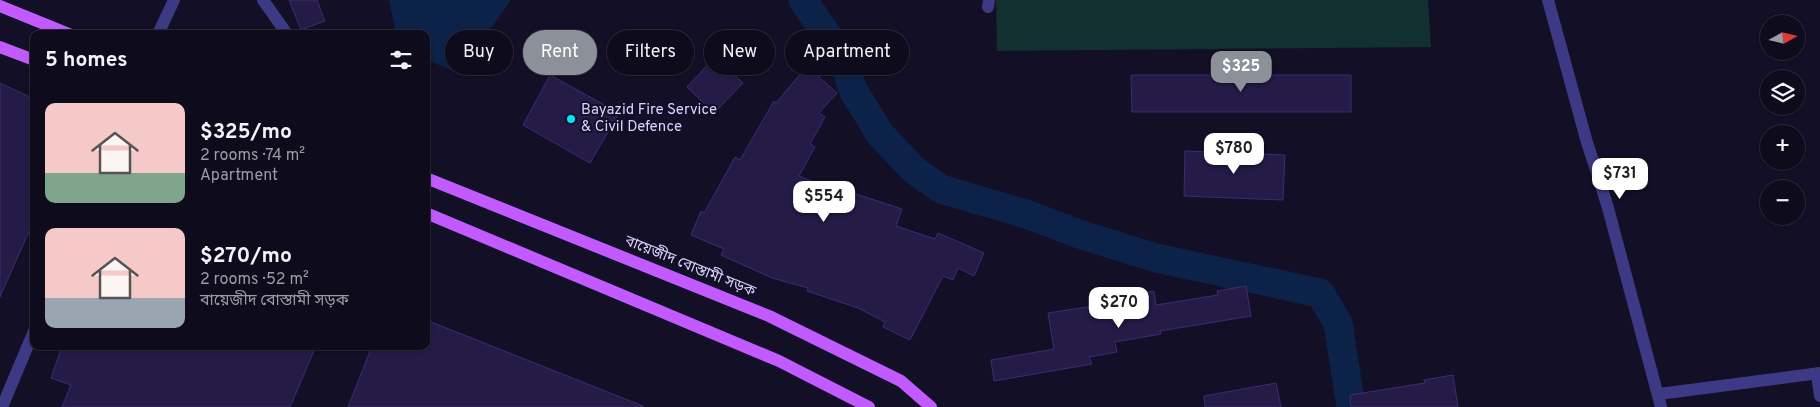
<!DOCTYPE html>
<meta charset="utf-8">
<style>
body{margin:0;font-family:Overpass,"Noto Sans Bengali",sans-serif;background:#171425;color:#f1f3f6;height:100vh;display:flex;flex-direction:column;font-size:19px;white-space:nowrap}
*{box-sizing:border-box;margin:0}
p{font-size:16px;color:#9b9ba3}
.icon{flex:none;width:28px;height:28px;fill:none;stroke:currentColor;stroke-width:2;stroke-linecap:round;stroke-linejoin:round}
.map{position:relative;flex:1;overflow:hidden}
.panel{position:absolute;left:30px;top:30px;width:400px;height:320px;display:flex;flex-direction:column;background:#0e0b1c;border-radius:10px;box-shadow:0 1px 4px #0004,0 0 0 1px #2e2b3b}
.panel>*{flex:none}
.top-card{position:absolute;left:445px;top:30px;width:475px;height:45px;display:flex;gap:10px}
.needle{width:32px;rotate:82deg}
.tools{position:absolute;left:1760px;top:15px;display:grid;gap:10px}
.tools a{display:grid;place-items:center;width:45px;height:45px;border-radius:50%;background:#0e0b1c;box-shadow:0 1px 4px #0004,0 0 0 1px #2e2b3b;font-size:25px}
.price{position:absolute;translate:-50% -42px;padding:0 11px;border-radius:10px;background:#fff;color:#222;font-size:16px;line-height:32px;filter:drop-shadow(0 1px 2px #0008)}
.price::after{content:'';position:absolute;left:50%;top:30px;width:15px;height:11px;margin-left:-8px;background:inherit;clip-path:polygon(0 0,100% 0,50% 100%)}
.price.active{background:#8c9099;color:#fff}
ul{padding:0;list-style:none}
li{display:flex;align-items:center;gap:15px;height:125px;padding:0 15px}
li span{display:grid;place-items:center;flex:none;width:140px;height:100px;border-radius:10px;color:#555}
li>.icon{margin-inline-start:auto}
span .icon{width:60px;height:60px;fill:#fffc;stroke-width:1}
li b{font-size:21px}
h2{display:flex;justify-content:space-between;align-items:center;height:60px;padding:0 15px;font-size:21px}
.chip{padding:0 18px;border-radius:22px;background:#0e0b1c;box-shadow:0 1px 4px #0004,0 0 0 1px #2e2b3b;font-size:18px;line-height:45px}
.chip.active{background:#8c9099;color:#fff}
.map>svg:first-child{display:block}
.green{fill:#12302f}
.water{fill:#0c2248}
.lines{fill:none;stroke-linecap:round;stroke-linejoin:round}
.canal{stroke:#0c2248;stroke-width:29}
.building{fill:#241b47;stroke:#3b2d73}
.service{stroke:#3d3a85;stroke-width:12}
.minor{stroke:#3d3a85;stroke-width:12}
.tertiary{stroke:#3d3a85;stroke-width:12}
.primary{stroke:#c25bff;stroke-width:12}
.poi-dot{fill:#00e5ff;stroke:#130f26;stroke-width:2}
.labels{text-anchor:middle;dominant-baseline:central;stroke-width:4;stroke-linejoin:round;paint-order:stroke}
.poi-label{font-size:15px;fill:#d9d4ff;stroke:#130f26;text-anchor:start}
.street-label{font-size:15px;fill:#d9d4ff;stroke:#130f26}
</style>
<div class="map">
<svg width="1820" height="407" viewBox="0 0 1820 407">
<rect width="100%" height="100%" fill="#130f26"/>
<!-- green -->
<path class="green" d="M 996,0 L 1428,0 L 1431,47 L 997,51 Z"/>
<!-- water -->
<path class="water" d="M 389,0 L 511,0 L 459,74 L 426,59 L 426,34 L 396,34 Z"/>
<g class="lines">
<!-- canal -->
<path class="canal" d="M 803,0 L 842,57 L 853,90 L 880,134 L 913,169 L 941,189 L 1029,215 L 1079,234 L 1156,258 L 1320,293 L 1338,323 L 1351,407"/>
</g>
<!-- building -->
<g class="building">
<path d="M 289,0 L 317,0 L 325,21 L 301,30 Z"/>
<path d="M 715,57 L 743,83 L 714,113 L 687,87 Z"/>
<path d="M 807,66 L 837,93 L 819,113 L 825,117 L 810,144 L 815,147 L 799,176 L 840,193 L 841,189 L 902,209 L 896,226 L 935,239 L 938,233 L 984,253 L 974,276 L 958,268 L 953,280 L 943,276 L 910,340 L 883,327 L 885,322 L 858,308 L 807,291 L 808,288 L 772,278 L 721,255 L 724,249 L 691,235 L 701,211 L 704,213 L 735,157 L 740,160 L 774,101 L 776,103 Z"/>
<path d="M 550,75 L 619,113 L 590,163 L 523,125 Z"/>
<path d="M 1131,75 L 1351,75 L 1351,112 L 1132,112 Z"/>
<path d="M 0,83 L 34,99 L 34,220 L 0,297 Z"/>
<path d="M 1185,151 L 1285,155 L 1283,200 L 1184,196 Z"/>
<path d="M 1246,286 L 1251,316 L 1160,331 L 1161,334 L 1115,342 L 1117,352 L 1089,357 L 1092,364 L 994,381 L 991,360 L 1054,349 L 1048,313 L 1113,303 L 1112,298 L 1154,291 L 1156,305 L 1218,295 L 1217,291 Z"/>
<path d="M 426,320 L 643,406 L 643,407 L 348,407 L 372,346 L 426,346 Z"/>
<path d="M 62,346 L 316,346 L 290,407 L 62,407 L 71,385 L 51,378 Z"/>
<path d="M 1453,375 L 1458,407 L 1351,407 L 1350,395 L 1425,383 L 1424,380 Z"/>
<path d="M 1276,383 L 1281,407 L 1205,407 L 1204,396 Z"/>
</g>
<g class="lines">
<!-- service -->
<path class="service" d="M 263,0 L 287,34"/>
<!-- minor -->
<g class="minor">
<path d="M 1548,0 L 1586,139 L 1608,208 L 1661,407"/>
<path d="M 988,7 L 989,0"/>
<path d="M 1817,374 L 1820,396"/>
<path d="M 1659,394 L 1820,373"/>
<path d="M 2,407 L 34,331"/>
</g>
<!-- tertiary -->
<path class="tertiary" d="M 158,34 L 174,0"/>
<!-- primary -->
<g class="primary">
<path d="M 0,6 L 69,34"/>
<path d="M 0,47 L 34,60"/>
<path d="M 426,178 L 769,316 L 901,381 L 931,407"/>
<path d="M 426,213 L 779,361 L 869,407"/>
</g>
</g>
<!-- markers -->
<circle class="poi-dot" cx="571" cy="119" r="5"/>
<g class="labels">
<!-- poi labels -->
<g class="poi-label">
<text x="581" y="110">Bayazid Fire Service<tspan x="581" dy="17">&amp; Civil Defence</tspan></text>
</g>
<!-- street labels -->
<g class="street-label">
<text transform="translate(690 267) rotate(22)">বায়েজীদ বোস্তামী সড়ক</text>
</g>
</g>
</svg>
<div class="tools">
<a><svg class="needle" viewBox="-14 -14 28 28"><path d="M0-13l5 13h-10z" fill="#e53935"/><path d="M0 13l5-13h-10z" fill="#9b9ba3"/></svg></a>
<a><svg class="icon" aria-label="layers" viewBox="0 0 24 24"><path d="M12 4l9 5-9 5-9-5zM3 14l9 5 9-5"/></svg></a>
<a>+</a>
<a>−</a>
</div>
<b class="price active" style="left:1241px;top:93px">$325</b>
<b class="price" style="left:1234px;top:175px">$780</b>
<b class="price" style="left:1620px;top:200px">$731</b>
<b class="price" style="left:824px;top:223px">$554</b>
<b class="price" style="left:1119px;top:329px">$270</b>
<div class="top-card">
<a class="chip">Buy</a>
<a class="chip active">Rent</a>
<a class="chip">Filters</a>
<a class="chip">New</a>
<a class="chip">Apartment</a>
</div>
<section class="panel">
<h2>5 homes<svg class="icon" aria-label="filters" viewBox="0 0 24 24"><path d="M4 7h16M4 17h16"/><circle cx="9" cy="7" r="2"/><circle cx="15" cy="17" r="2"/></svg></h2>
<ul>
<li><span style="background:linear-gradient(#f6c9c9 70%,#7fa58c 0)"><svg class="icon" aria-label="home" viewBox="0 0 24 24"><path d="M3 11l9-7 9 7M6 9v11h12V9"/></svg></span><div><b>$325/mo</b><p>2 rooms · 74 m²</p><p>Apartment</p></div></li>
<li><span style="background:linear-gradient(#f6c9c9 70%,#9aa5b1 0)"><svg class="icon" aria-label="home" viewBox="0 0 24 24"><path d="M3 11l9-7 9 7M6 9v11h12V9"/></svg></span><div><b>$270/mo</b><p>2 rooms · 52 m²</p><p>বায়েজীদ বোস্তামী সড়ক</p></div></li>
</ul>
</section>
</div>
